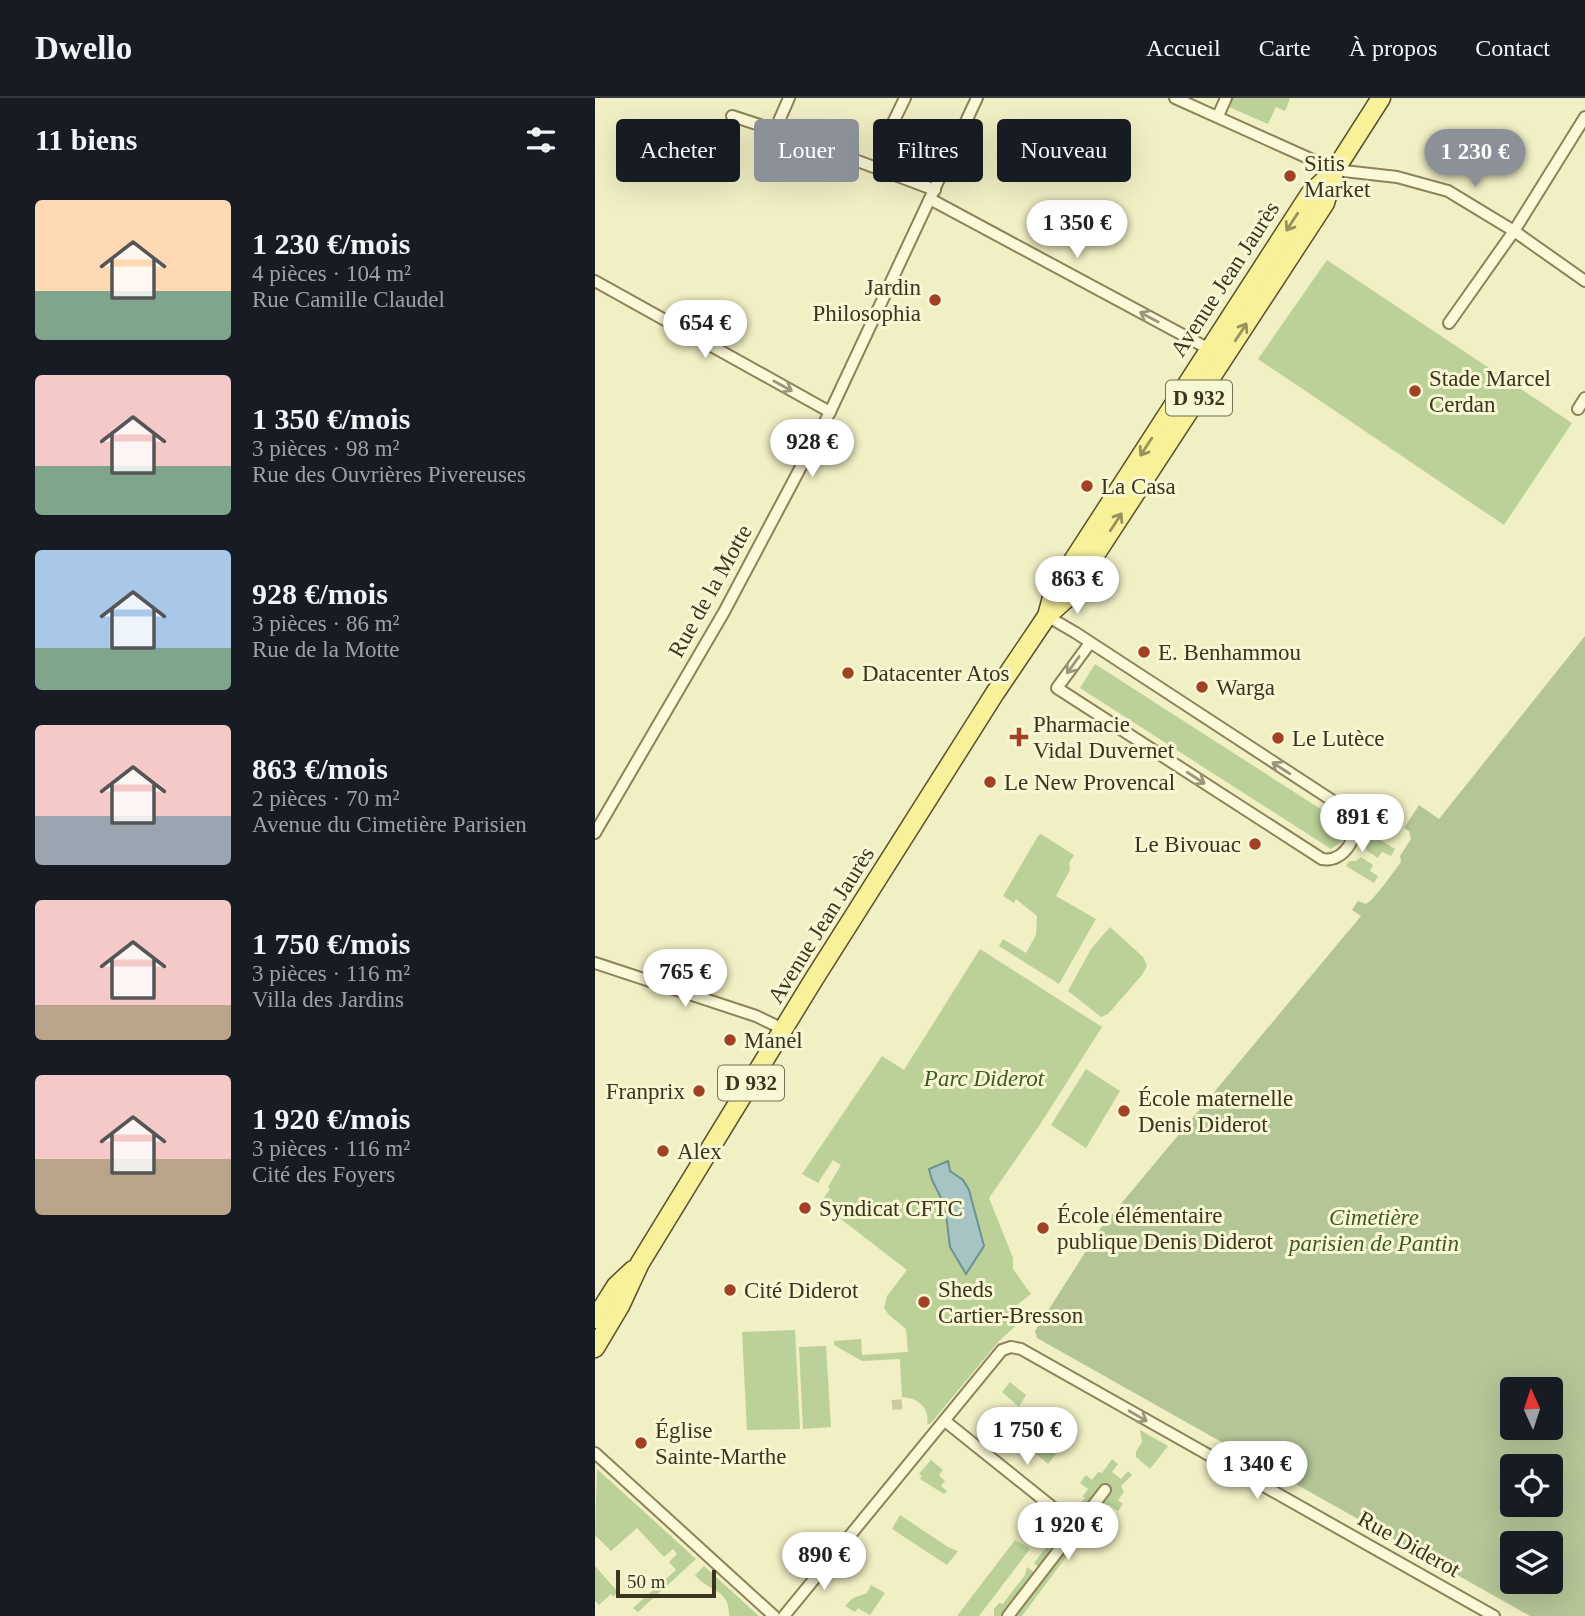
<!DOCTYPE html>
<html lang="fr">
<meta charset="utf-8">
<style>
body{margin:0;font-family:Georgia,serif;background:#242831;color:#f1f3f6;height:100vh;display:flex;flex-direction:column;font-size:26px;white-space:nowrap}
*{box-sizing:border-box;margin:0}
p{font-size:23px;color:#9ea1a6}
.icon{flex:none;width:38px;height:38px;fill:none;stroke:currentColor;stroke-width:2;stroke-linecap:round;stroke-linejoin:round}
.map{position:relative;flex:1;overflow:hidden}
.drawer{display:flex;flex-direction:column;background:#171b24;width:595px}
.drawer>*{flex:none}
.top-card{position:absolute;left:21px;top:21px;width:665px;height:63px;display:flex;gap:14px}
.needle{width:46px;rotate:357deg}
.tools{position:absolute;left:905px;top:1279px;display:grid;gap:14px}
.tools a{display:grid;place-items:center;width:63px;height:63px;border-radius:7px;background:#171b24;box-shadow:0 7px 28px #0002;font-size:35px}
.scale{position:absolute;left:21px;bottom:18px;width:100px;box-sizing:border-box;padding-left:7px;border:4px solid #3c341e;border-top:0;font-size:19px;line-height:24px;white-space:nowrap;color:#3c341e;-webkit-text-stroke:5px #f8f7d4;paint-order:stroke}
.price{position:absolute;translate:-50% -60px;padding:0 16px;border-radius:24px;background:#fff;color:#222;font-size:23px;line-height:46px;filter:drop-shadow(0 2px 4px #0008)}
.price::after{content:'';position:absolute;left:50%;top:42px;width:21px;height:16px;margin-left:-10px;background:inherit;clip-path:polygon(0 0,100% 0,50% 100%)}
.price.selected{background:#8c9099;color:#fff}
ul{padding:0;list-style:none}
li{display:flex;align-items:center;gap:21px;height:175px;padding:0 35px}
li span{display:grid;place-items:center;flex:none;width:196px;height:140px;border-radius:7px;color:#555}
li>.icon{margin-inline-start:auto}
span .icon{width:84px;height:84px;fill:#fffc;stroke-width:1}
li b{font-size:30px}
h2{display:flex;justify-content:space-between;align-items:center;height:84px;padding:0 35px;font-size:30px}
.tag{padding:0 24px;border-radius:7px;background:#171b24;box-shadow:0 7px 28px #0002;font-size:24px;line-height:63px}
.tag.selected{background:#8c9099;color:#fff}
header{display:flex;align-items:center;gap:42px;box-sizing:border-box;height:98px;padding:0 35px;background:#171b24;border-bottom:2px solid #363941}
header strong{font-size:33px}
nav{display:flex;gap:38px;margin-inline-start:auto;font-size:24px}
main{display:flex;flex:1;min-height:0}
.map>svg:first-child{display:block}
.green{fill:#bbd197}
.cemetery{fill:#b4c596;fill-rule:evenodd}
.water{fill:#a6c4c3;stroke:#6c9393;stroke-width:2}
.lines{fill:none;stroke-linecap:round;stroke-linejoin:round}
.street-tunnel{stroke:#cdcaa3;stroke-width:10;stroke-dasharray:10 5;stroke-linecap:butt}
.street-casing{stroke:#8e8259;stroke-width:14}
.primary-casing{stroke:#5b4e2d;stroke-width:21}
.street{stroke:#fbf9d8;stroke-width:10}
.primary{stroke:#f7f199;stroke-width:18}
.oneway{stroke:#9a925c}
.oneway2{stroke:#9c967b}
.poi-dot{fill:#a14224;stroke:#f8f7d4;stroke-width:2.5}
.labels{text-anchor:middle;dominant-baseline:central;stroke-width:6;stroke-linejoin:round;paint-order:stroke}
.shield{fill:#f8f7d4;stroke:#746e55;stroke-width:2}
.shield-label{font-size:21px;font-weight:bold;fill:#3c341e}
.poi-label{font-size:23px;fill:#3c341e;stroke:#f8f7d4;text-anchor:start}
.street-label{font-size:23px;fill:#3c341e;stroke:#f8f7d4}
.park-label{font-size:23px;font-style:italic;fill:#3f5a23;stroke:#f8f7d4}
</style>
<header>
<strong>Dwello</strong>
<nav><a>Accueil</a><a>Carte</a><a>À propos</a><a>Contact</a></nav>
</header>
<main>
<section class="drawer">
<h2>11 biens<svg class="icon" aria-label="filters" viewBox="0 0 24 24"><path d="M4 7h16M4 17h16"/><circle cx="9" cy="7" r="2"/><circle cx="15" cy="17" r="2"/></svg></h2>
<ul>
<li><span style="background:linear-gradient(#ffd9b3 65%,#7fa58c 0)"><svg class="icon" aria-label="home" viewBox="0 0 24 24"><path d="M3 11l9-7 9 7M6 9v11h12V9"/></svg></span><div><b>1 230 €/mois</b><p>4 pièces · 104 m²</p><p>Rue Camille Claudel</p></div></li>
<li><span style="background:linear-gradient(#f6c9c9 65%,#7fa58c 0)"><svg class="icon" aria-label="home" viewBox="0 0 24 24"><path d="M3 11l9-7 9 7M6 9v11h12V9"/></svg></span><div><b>1 350 €/mois</b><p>3 pièces · 98 m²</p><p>Rue des Ouvrières Pivereuses</p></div></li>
<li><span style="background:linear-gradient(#a9c7e8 70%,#7fa58c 0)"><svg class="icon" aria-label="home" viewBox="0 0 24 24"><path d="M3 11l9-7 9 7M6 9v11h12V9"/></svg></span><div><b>928 €/mois</b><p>3 pièces · 86 m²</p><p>Rue de la Motte</p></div></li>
<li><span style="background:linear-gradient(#f6c9c9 65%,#9aa5b1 0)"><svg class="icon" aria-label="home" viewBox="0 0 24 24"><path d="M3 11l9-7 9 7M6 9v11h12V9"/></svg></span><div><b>863 €/mois</b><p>2 pièces · 70 m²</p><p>Avenue du Cimetière Parisien</p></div></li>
<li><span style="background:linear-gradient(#f6c9c9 75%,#b9a48a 0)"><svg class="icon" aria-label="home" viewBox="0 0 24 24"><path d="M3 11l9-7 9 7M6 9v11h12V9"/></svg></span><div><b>1 750 €/mois</b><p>3 pièces · 116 m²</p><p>Villa des Jardins</p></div></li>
<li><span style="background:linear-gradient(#f6c9c9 60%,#b9a48a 0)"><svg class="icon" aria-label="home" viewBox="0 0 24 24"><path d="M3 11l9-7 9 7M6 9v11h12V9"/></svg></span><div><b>1 920 €/mois</b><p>3 pièces · 116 m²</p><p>Cité des Foyers</p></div></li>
</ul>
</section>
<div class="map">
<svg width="990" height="1518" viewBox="0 0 990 1518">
<rect width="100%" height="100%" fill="#f1efc4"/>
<!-- green -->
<g class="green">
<path d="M 637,0 L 693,0 L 695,1 L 690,13 L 681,9 L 673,26 L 634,9 Z"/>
<path d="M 732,162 L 977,325 L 909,427 L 663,261 Z"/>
<path d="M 500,566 L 752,728 L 749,742 L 736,751 L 485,590 Z"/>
<path d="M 772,734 L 800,751 L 796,758 L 787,754 L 783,760 L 771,752 L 772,745 L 769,739 Z"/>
<path d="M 446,736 L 479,757 L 474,765 L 475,772 L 461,798 L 501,821 L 464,886 L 404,848 L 408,841 L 431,855 L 441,837 L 442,818 L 421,801 L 419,805 L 408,798 L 443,738 Z"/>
<path d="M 766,759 L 778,767 L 775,773 L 783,778 L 779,785 L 751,768 L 754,763 L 761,763 Z"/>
<path d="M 515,829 L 548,859 L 552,868 L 547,877 L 513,916 L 506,919 L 473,893 L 496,851 Z"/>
<path d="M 385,851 L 507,929 L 444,1028 L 394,1100 L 418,1160 L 418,1171 L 436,1196 L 418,1210 L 425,1224 L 404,1243 L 336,1325 L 332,1327 C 335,1310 324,1300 307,1299 L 305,1261 L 267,1263 L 239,1247 L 239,1243 L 266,1241 L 267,1257 L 313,1254 L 311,1231 L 294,1217 L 289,1210 L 292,1198 L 312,1172 L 225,1105 L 235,1091 L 233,1089 L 246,1067 L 238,1062 L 223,1085 L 207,1076 L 287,958 L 309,972 Z"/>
<path d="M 491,971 L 525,993 L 491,1050 L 456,1027 Z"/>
<path d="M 200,1232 L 205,1331 L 152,1332 L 147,1234 Z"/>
<path d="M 231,1248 L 236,1329 L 208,1331 L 204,1249 Z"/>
<path d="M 415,1284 L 431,1297 L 424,1309 L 407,1294 Z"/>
<path d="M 426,1311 L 441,1323 L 438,1327 L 460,1345 L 463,1341 L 469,1346 L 453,1366 L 410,1330 Z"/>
<path d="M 545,1332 L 573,1348 L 555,1371 L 541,1359 L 541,1354 L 547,1344 Z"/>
<path d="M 517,1361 L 523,1366 L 517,1374 L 526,1381 L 533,1373 L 537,1377 L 526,1388 L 529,1394 L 523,1402 L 528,1406 L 523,1413 L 513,1406 L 501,1422 L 511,1430 L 506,1437 L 493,1427 L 492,1421 L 478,1412 L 490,1400 L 488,1398 L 493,1391 L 485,1385 L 491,1377 L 497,1382 L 503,1374 L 507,1375 Z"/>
<path d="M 336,1362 L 348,1372 L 344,1377 L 350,1383 L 346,1388 L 352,1393 L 349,1396 L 325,1381 L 327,1378 L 324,1376 Z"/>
<path d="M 2,1371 L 101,1461 L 43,1514 L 38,1510 L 81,1472 L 74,1464 L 82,1456 L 78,1451 L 69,1459 L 42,1430 L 16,1453 L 0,1437 Z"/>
<path d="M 305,1417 L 353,1449 L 363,1453 L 352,1467 L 297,1431 Z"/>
<path d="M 467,1429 L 472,1433 L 446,1471 L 439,1465 Z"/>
<path d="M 476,1438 L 483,1443 L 427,1518 L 416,1518 Z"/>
<path d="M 420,1442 L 435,1451 L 384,1518 L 362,1518 Z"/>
<path d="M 0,1468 L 23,1494 L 18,1499 L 16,1496 L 4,1507 L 0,1503 Z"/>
<path d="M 109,1468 L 164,1518 L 134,1518 C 135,1490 114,1495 100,1477 Z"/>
<path d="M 432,1469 L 442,1476 L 411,1518 L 399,1518 L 399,1511 L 404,1505 L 408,1506 L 410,1503 L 430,1477 Z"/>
<path d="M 276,1487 L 290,1495 L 275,1517 L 263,1510 L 260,1514 L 250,1508 L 258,1500 L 272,1495 Z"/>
</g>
<!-- cemetery -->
<path class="cemetery" d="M 990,538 L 990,1518 L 935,1518 L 442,1240 L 440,1233 L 505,1131 L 766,818 L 757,812 L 763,803 L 771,806 C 779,802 797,776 806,764 L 805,758 L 816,741 L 814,733 L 809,730 L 824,707 L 844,721 ZM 917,1292 L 956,1292 L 956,1330 L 917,1330 ZM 917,1368 L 956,1368 L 956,1407 L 917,1407 ZM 917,1446 L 956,1446 L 956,1484 L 917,1484 Z"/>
<!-- water -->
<path class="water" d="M 353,1063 L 355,1073 L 368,1082 L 374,1092 L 389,1148 L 371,1176 L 355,1149 L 350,1108 L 337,1082 L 334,1071 Z"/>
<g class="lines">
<!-- street-tunnel -->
<path class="street-tunnel" d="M 297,1307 L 310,1306"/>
<defs>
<g id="street">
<path d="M 194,0 L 180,32 L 340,92"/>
<path d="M 580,0 L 740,72 L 802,79 L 853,93 L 919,133 L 990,183"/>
<path d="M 137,18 L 180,32"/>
<path d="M 623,18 L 631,0"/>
<path d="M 292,37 L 310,0"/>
<path d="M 335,101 L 614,251"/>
<path d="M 0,183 L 235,314"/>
<path d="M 854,225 L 919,133 L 990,19"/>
<path d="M 983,311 L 990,300"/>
<path d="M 452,518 L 481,535 L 758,716 C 766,736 750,765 727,761 L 462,590 L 495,545"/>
<path d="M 0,735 L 129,514 L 235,314 L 382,0"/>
<path d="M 0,865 L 161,918 L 190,932"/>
<path d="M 350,1323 L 496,1440"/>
<path d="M 0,1355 L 179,1518"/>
<path d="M 189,1518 L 407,1252 L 416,1249 L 426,1251 L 899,1518"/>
<path d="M 413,1518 L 510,1392"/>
</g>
<g id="primary">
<path d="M 452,518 L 459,492 L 715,96 L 739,73"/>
<path d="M 0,1221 L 21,1188 L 38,1172"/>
<path d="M 0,1250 L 25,1208 L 45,1165 L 219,881 L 400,595 L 452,518 L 472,500 L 730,105 L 740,72 L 786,0"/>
</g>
</defs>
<!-- street casing -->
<use href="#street" class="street-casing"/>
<!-- primary casing -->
<use href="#primary" class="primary-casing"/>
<!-- street -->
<use href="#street" class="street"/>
<!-- primary -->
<use href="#primary" class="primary"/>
</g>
<!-- one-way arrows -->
<defs><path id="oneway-shaft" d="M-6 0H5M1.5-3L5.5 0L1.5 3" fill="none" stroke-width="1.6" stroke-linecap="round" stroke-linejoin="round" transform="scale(1.75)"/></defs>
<g class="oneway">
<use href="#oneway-shaft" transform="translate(697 124) rotate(123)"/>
<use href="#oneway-shaft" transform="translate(646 234) rotate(-57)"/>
<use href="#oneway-shaft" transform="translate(551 349) rotate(123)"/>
<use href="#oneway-shaft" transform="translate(521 424) rotate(-57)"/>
</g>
<g class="oneway2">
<use href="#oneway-shaft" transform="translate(554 219) rotate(-152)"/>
<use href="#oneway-shaft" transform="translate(188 288) rotate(29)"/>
<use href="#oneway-shaft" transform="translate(478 567) rotate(126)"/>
<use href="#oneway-shaft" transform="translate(686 670) rotate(-147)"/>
<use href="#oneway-shaft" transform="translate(601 680) rotate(33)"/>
<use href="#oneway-shaft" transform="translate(543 1318) rotate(30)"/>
</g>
<!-- markers -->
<g class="poi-dot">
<circle cx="695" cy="78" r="7"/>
<circle cx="340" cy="202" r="7"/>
<circle cx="820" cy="293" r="7"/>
<circle cx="492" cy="388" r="7"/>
<circle cx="549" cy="554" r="7"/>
<circle cx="253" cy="575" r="7"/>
<circle cx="607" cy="589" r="7"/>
<path d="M420.5 628.5h7v7h7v7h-7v7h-7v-7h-7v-7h7z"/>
<circle cx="683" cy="640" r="7"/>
<circle cx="395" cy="684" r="7"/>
<circle cx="660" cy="746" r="7"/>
<circle cx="135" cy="942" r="7"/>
<circle cx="104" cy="993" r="7"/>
<circle cx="529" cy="1013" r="7"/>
<circle cx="68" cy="1053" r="7"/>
<circle cx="210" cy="1110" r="7"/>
<circle cx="448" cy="1130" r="7"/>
<circle cx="135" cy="1192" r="7"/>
<circle cx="329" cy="1204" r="7"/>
<circle cx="46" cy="1345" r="7"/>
</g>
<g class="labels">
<!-- shield labels -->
<g class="shield">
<rect x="571" y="282.5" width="66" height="35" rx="5"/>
<rect x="123" y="967.5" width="66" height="35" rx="5"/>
</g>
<g class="shield-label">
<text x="604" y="300">D 932</text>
<text x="156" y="985">D 932</text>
</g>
<!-- poi labels -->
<g class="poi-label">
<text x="709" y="65">Sitis<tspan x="709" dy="26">Market</tspan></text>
<text x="326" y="189" text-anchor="end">Jardin<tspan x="326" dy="26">Philosophia</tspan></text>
<text x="834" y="280">Stade Marcel<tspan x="834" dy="26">Cerdan</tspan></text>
<text x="506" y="388">La Casa</text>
<text x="563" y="554">E. Benhammou</text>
<text x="267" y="575">Datacenter Atos</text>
<text x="621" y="589">Warga</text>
<text x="438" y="626">Pharmacie<tspan x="438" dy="26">Vidal Duvernet</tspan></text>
<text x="697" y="640">Le Lutèce</text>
<text x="409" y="684">Le New Provencal</text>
<text x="646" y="746" text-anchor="end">Le Bivouac</text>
<text x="149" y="942">Manel</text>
<text x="90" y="993" text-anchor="end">Franprix</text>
<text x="543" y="1000">École maternelle<tspan x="543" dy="26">Denis Diderot</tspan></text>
<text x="82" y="1053">Alex</text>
<text x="224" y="1110">Syndicat CFTC</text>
<text x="462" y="1117">École élémentaire<tspan x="462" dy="26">publique Denis Diderot</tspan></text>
<text x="343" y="1191">Sheds<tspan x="343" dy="26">Cartier-Bresson</tspan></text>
<text x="149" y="1192">Cité Diderot</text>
<text x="60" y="1332">Église<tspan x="60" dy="26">Sainte-Marthe</tspan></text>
</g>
<!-- street labels -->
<g class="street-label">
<text transform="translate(630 181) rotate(-57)">Avenue Jean Jaurès</text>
<text transform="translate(115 493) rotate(-61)">Rue de la Motte</text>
<text transform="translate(226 827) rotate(-58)">Avenue Jean Jaurès</text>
<text transform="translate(814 1446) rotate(29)">Rue Diderot</text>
</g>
<!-- park labels -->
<g class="park-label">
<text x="389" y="980">Parc Diderot</text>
<text x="779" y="1119">Cimetière<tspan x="779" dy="26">parisien de Pantin</tspan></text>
</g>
</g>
</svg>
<div class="tools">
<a><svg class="needle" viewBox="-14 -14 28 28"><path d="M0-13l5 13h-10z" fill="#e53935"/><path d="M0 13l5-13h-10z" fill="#9ea1a6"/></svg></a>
<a><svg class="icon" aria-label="locate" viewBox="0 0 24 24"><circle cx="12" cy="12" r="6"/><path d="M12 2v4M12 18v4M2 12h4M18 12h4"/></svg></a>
<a><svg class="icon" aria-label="layers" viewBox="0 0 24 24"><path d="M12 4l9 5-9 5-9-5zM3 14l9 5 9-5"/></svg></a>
</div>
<div class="scale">50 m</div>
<b class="price selected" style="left:880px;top:91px">1 230 €</b>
<b class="price" style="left:482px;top:162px">1 350 €</b>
<b class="price" style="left:110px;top:262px">654 €</b>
<b class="price" style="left:217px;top:381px">928 €</b>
<b class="price" style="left:482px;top:518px">863 €</b>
<b class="price" style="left:767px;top:756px">891 €</b>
<b class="price" style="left:90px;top:911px">765 €</b>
<b class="price" style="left:432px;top:1369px">1 750 €</b>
<b class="price" style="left:662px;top:1403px">1 340 €</b>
<b class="price" style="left:473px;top:1464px">1 920 €</b>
<b class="price" style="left:229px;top:1494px">890 €</b>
<div class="top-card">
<a class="tag">Acheter</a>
<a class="tag selected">Louer</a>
<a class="tag">Filtres</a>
<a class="tag">Nouveau</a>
</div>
</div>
</main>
